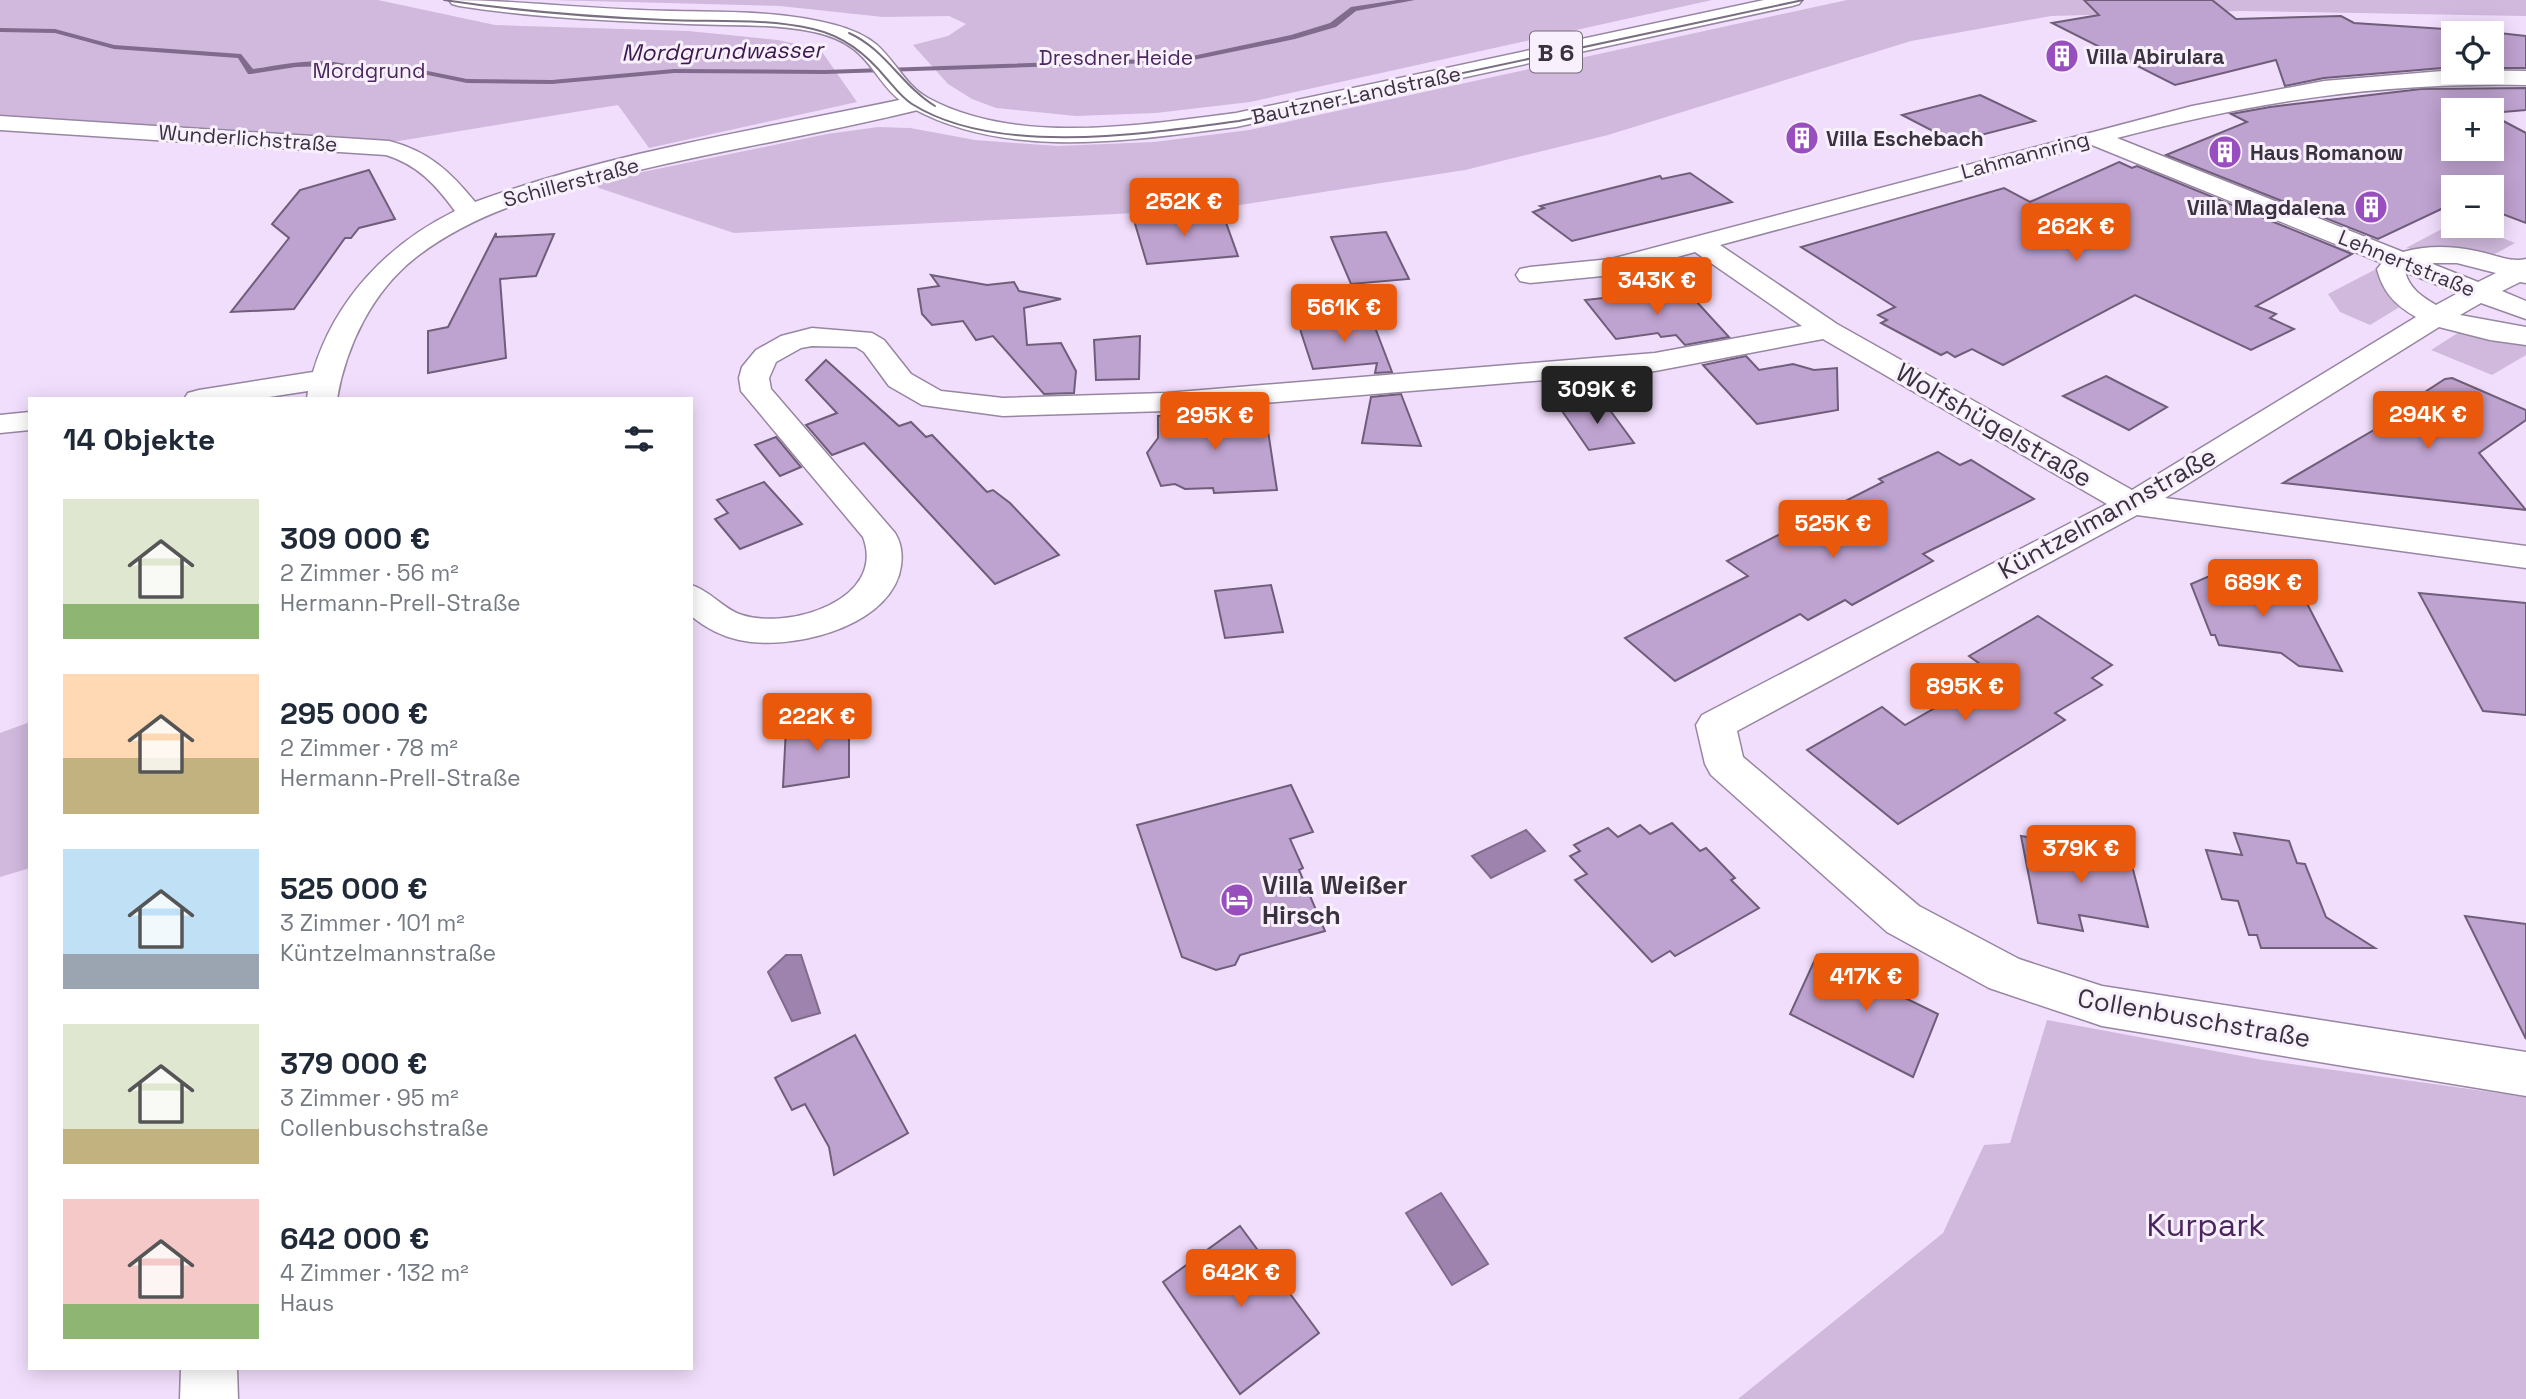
<!DOCTYPE html>
<html lang="de">
<meta charset="utf-8">
<style>
body{margin:0;font-family:"Space Grotesk",sans-serif;background:#f6f6f7;color:#1f2937;height:100vh;display:flex;flex-direction:column;font-size:26px;white-space:nowrap}
*{box-sizing:border-box;margin:0}
p{font-size:23px;color:#747a83}
.icon{flex:none;width:38px;height:38px;fill:none;stroke:currentColor;stroke-width:2;stroke-linecap:round;stroke-linejoin:round}
.map{position:relative;flex:1;overflow:hidden}
.sheet{position:absolute;left:28px;top:397px;width:665px;height:973px;display:flex;flex-direction:column;background:#fff;border-radius:0px;box-shadow:0 4px 18px #0003}
.sheet>*{flex:none}
.tools{position:absolute;left:2441px;top:21px;display:grid;gap:14px}
.tools a{display:grid;place-items:center;width:63px;height:63px;border-radius:0px;background:#fff;box-shadow:0 4px 18px #0003;font-size:35px}
.price{position:absolute;translate:-50% -60px;padding:0 16px;border-radius:7px;background:#ea580c;color:#fff;font-size:23px;line-height:46px;filter:drop-shadow(0 2px 4px #0008)}
.price::after{content:'';position:absolute;left:50%;top:42px;width:21px;height:16px;margin-left:-10px;background:inherit;clip-path:polygon(0 0,100% 0,50% 100%)}
.price.selected{background:#222;color:#fff}
ul{padding:0;list-style:none}
li{display:flex;align-items:center;gap:21px;height:175px;padding:0 35px}
li span{display:grid;place-items:center;flex:none;width:196px;height:140px;border-radius:0px;color:#555}
li>.icon{margin-inline-start:auto}
span .icon{width:84px;height:84px;fill:#fffc;stroke-width:1}
li b{font-size:30px}
h2{display:flex;justify-content:space-between;align-items:center;height:84px;padding:0 35px;font-size:30px}
.map>svg:first-child{display:block}
.green{fill:#d0b9dd}
.water{fill:#9e83ae;stroke:#806b8c;stroke-width:2}
.lines{fill:none;stroke-linecap:round;stroke-linejoin:round}
.stream{fill:#806b8c;fill-rule:evenodd}
.building{fill:#bea2cf;stroke:#6f5e79;stroke-width:2}
.minor-casing{stroke:#9786a2;stroke-width:3}
.major-casing{stroke:#9786a2;stroke-width:3}
.minor{fill:#fff;fill-rule:evenodd}
.major{fill:#fff;fill-rule:evenodd}
.tram{stroke:#7a6e81;stroke-width:2}
.labels{text-anchor:middle;dominant-baseline:central;stroke-width:6;stroke-linejoin:round;paint-order:stroke}
.far-poi-label{font-size:21px;font-weight:bold;fill:#3a323e;stroke:#f8f0fc;text-anchor:start}
.far-park-label{font-size:21px;fill:#4b265e;stroke:#f8f0fc}
.far-street-label{font-size:21px;fill:#3a323e;stroke:#f8f0fc}
.far-water-label{font-size:23px;font-style:italic;fill:#3d194f;stroke:#f8f0fc}
.shield{fill:#f8f0fc;stroke:#736b77;stroke-width:2}
.shield-label{font-size:24px;font-weight:bold;fill:#3a323e}
.street-label{font-size:26px;fill:#3a323e;stroke:#f8f0fc}
.poi-label{font-size:26px;font-weight:bold;fill:#3a323e;stroke:#f8f0fc;text-anchor:start}
.near-park-label{font-size:32px;fill:#4b265e;stroke:#f8f0fc}
</style>
<div class="map">
<svg width="2526" height="1399" viewBox="0 0 2526 1399">
<rect width="100%" height="100%" fill="#f1defc"/>
<!-- green -->
<g class="green">
<path d="M 0,0 L 378,0 L 495,25 L 688,31 L 778,40 L 820,49 L 857,102 L 649,148 L 618,105 L 393,142 L 0,116 Z"/>
<path d="M 550,0 L 1712,0 L 1250,102 L 1156,113 L 1076,116 L 996,108 L 972,99 L 948,84 L 913,45 L 948,36 L 966,24 L 949,16 L 883,17 L 780,6 Z"/>
<path d="M 1847,0 L 2526,0 L 2526,16 L 2241,11 L 2051,16 L 1911,41 L 1608,135 L 1465,170 L 1214,209 L 734,233 L 599,188 L 594,182 L 827,134 L 878,127 L 910,128 L 975,140 L 1057,146 L 1154,142 L 1249,130 Z"/>
<path d="M 2453,223 L 2454,226 L 2472,226 L 2515,243 L 2486,259 L 2406,248 Z"/>
<path d="M 2380,267 L 2408,302 L 2370,325 L 2340,312 L 2328,294 Z"/>
<path d="M 2464,329 L 2526,339 L 2526,355 L 2492,375 L 2431,350 Z"/>
<path d="M 30,722 L 30,868 L 0,877 L 0,733 Z"/>
<path d="M 2047,1020 L 2263,1060 L 2526,1097 L 2526,1399 L 1738,1399 L 1943,1233 L 1984,1145 L 2010,1143 Z"/>
</g>
<!-- water -->
<g class="water">
<path d="M 1526,830 L 1545,851 L 1491,878 L 1472,856 Z"/>
<path d="M 786,955 L 801,955 L 820,1013 L 792,1021 L 768,972 Z"/>
<path d="M 1441,1193 L 1488,1264 L 1452,1285 L 1406,1213 Z"/>
</g>
<g class="lines">
<!-- stream -->
<path class="stream" d="M 1397,0 L 1415,0 L 1356,11 L 1336,27 L 1295,39 L 1183,62 L 825,74 L 674,73 L 552,84 L 467,83 L 403,70 L 369,78 L 353,71 L 327,66 L 296,67 L 251,74 L 248,74 L 238,58 L 114,49 L 55,33 L 0,32 L 0,28 L 55,29 L 114,45 L 241,54 L 253,69 C 293,63 333,53 370,73 L 403,66 L 467,79 L 552,80 L 674,69 L 825,70 L 1183,58 L 1291,35 L 1330,23 L 1351,7 Z"/>
</g>
<!-- building -->
<g class="building">
<path d="M 2084,0 L 2212,0 L 2236,19 L 2341,16 L 2354,23 L 2490,32 L 2526,36 L 2526,68 L 2492,68 L 2492,33 L 2454,33 L 2454,67 L 2324,78 L 2285,86 L 2276,60 L 2175,85 L 2052,23 L 2099,15 Z"/>
<path d="M 2526,88 L 2526,110 L 2492,113 L 2492,110 L 2454,110 L 2454,149 L 2492,149 L 2492,115 L 2526,133 L 2526,223 L 2492,210 L 2492,187 L 2454,187 L 2454,203 L 2378,239 L 2166,155 L 2247,122 L 2231,114 L 2270,107 L 2421,89 Z"/>
<path d="M 1980,95 L 2035,121 L 1954,142 L 1902,115 Z"/>
<path d="M 2119,162 L 2132,168 L 2137,166 L 2352,254 L 2256,306 L 2276,314 L 2270,318 L 2294,329 L 2251,350 L 2135,295 L 2003,365 L 1972,349 L 1955,357 L 1947,352 L 1941,355 L 1881,323 L 1887,320 L 1878,315 L 1895,307 L 1801,247 L 2004,188 L 2030,202 Z"/>
<path d="M 369,170 L 395,219 L 359,228 L 351,238 L 345,238 L 294,309 L 231,312 L 289,238 L 272,224 L 300,190 Z"/>
<path d="M 1690,173 L 1732,202 L 1572,241 L 1533,212 L 1544,208 L 1540,206 L 1660,176 L 1662,179 Z"/>
<path d="M 1216,214 L 1217,220 L 1225,220 L 1238,256 L 1147,264 L 1133,217 Z"/>
<path d="M 1386,232 L 1409,279 L 1351,284 L 1331,237 Z"/>
<path d="M 496,233 L 496,237 L 554,234 L 536,276 L 500,279 L 506,358 L 428,373 L 428,331 L 448,327 Z"/>
<path d="M 931,275 L 987,285 L 1014,282 L 1019,291 L 1061,299 L 1024,308 L 1027,345 L 1061,343 L 1076,371 L 1074,393 L 1044,394 L 993,336 L 976,340 L 963,321 L 932,325 L 922,314 L 918,289 L 939,286 Z"/>
<path d="M 1685,289 L 1729,337 L 1685,345 L 1676,335 L 1661,337 L 1658,333 L 1616,339 L 1585,300 Z"/>
<path d="M 1371,317 L 1392,372 L 1375,373 L 1377,363 L 1313,369 L 1298,323 Z"/>
<path d="M 1140,336 L 1139,379 L 1096,380 L 1094,340 Z"/>
<path d="M 1746,356 L 1759,370 L 1793,364 L 1814,370 L 1837,368 L 1838,410 L 1757,424 L 1703,365 Z"/>
<path d="M 826,360 L 899,426 L 911,422 L 926,437 L 932,435 L 987,492 L 993,490 L 1010,503 L 1059,555 L 995,584 L 864,443 L 832,455 L 806,425 L 837,413 L 806,380 Z"/>
<path d="M 2106,376 L 2135,391 L 2167,407 L 2129,430 L 2063,396 Z"/>
<path d="M 2452,378 L 2526,410 L 2526,420 L 2479,453 L 2526,510 L 2283,483 L 2415,406 L 2408,403 L 2445,379 Z"/>
<path d="M 1401,394 L 1421,446 L 1362,443 L 1371,397 Z"/>
<path d="M 1604,402 L 1634,443 L 1589,450 L 1560,408 Z"/>
<path d="M 1265,411 L 1277,490 L 1214,493 L 1213,488 L 1185,489 L 1175,484 L 1161,486 L 1147,453 L 1158,438 L 1158,416 Z"/>
<path d="M 776,437 L 801,467 L 780,476 L 755,445 Z"/>
<path d="M 1938,452 L 1960,465 L 1971,460 L 2034,499 L 1923,554 L 1933,561 L 1852,605 L 1845,600 L 1808,620 L 1800,614 L 1675,681 L 1625,638 L 1748,576 L 1727,561 L 1883,482 L 1879,479 Z"/>
<path d="M 764,482 L 802,524 L 740,549 L 715,519 L 728,513 L 717,500 Z"/>
<path d="M 2219,572 L 2262,578 L 2266,586 L 2271,588 L 2301,592 L 2342,671 L 2299,666 L 2281,653 L 2219,645 L 2215,635 L 2211,635 L 2191,584 Z"/>
<path d="M 1271,585 L 1283,632 L 1225,638 L 1215,591 Z"/>
<path d="M 2419,593 L 2526,603 L 2526,715 L 2483,711 Z"/>
<path d="M 2038,616 L 2112,665 L 2092,678 L 2102,685 L 2055,713 L 2065,720 L 1898,824 L 1807,750 L 1882,707 L 1905,725 L 1994,674 L 1969,656 Z"/>
<path d="M 849,720 L 849,777 L 783,787 L 786,728 Z"/>
<path d="M 1291,785 L 1313,832 L 1290,839 L 1303,868 L 1299,870 L 1325,931 L 1240,955 L 1235,965 L 1216,970 L 1182,957 L 1137,825 Z"/>
<path d="M 1672,823 L 1700,851 L 1706,848 L 1735,878 L 1731,880 L 1759,908 L 1675,956 L 1670,951 L 1652,962 L 1575,880 L 1587,874 L 1570,856 L 1580,851 L 1574,845 L 1608,828 L 1618,837 L 1640,825 L 1650,834 Z"/>
<path d="M 2234,833 L 2289,841 L 2297,863 L 2305,864 L 2326,917 L 2375,948 L 2261,948 L 2257,935 L 2249,935 L 2238,901 L 2222,899 L 2206,850 L 2242,855 Z"/>
<path d="M 2021,836 L 2107,850 L 2108,854 L 2130,858 L 2148,927 L 2079,915 L 2083,931 L 2038,923 Z"/>
<path d="M 2465,916 L 2526,924 L 2526,1039 Z"/>
<path d="M 1817,955 L 1851,971 L 1870,965 L 1884,967 L 1894,976 L 1901,996 L 1938,1014 L 1913,1077 L 1790,1014 Z"/>
<path d="M 855,1035 L 908,1133 L 834,1175 L 829,1147 L 805,1104 L 792,1110 L 775,1078 Z"/>
<path d="M 1240,1226 L 1319,1333 L 1240,1394 L 1163,1282 Z"/>
</g>
<g class="lines">
<defs>
<g id="minor">
<path d="M 2454,70 L 2526,71 L 2526,85 C 2382,82 2256,101 2117,138 L 2403,252 C 2428,245 2452,246 2476,251 C 2493,254 2510,263 2526,259 L 2526,283 L 2520,282 L 2502,291 L 2526,301 L 2526,319 L 2481,303 L 2460,315 L 2526,327 L 2526,345 L 2490,340 L 2439,327 L 2165,498 L 2526,546 L 2526,568 L 2137,515 L 1737,731 L 1743,757 L 1919,906 L 2019,959 L 2102,986 L 2526,1052 L 2526,1096 L 2102,1026 L 1989,988 L 1887,932 L 1711,775 L 1705,764 L 1696,725 L 1702,715 L 2107,504 L 1823,339 L 1655,371 L 1166,411 L 1003,416 L 922,405 L 889,386 L 864,352 L 856,347 L 812,346 L 801,348 L 776,362 L 769,378 L 771,389 L 895,533 C 903,546 903,561 899,575 C 882,629 789,651 739,640 C 721,636 706,628 691,616 L 691,585 C 711,591 723,609 742,615 C 789,630 887,600 863,537 L 741,391 L 739,378 L 742,367 L 756,350 L 781,336 L 812,328 L 872,333 L 884,340 L 911,374 L 941,391 L 1003,398 L 1166,393 L 1655,353 L 1802,326 L 1695,252 L 1613,275 L 1530,283 L 1520,281 L 1516,275 L 1520,269 L 1530,267 L 1611,259 L 2192,106 L 2324,81 ZM 2092,145 L 2382,263 L 2377,269 C 2383,292 2395,305 2416,317 L 2132,490 L 1837,324 L 1720,245 ZM 2430,263 L 2457,263 L 2496,273 L 2478,282 ZM 2405,272 L 2458,293 L 2436,305 C 2421,296 2410,289 2405,272 Z"/>
<path d="M 918,96 L 926,98 L 929,103 L 926,108 C 830,132 732,148 635,171 C 558,190 479,208 415,258 C 372,292 346,346 337,399 L 307,399 L 308,391 L 256,399 L 184,399 L 188,393 L 199,390 L 313,372 C 335,299 388,244 455,211 C 436,185 418,165 386,155 L 0,130 L 0,116 L 389,141 C 428,151 450,171 475,202 C 617,150 770,128 918,96 Z"/>
<path d="M 30,412 L 30,430 L 0,433 L 0,415 Z"/>
<path d="M 181,1368 L 237,1368 L 238,1399 L 180,1399 Z"/>
</g>
<path id="major" d="M 449,0 C 513,0 576,8 640,10 C 704,13 772,8 835,25 C 850,29 865,35 877,45 C 896,62 906,86 928,98 C 1017,146 1140,125 1236,113 L 1764,0 L 1802,0 L 1799,4 L 1792,6 L 1236,127 C 1132,140 1009,161 912,108 C 870,85 876,45 814,32 C 772,23 729,26 687,24 C 610,21 535,18 459,6 L 452,4 Z"/>
</defs>
<!-- minor casing -->
<use href="#minor" class="minor-casing"/>
<!-- major casing -->
<use href="#major" class="major-casing"/>
<!-- minor -->
<use href="#minor" class="minor"/>
<!-- major -->
<use href="#major" class="major"/>
<!-- tram -->
<g class="tram">
<path d="M 444,0 C 517,11 591,17 665,20 C 715,22 764,18 813,29 C 844,36 866,54 886,78 C 894,87 902,98 912,104 C 996,157 1145,134 1239,121 L 1803,0"/>
<path d="M 849,33 C 885,49 902,86 935,106"/>
</g>
</g>
<!-- icons -->
<defs>
<symbol id="building-disc" viewBox="-11 -11 22 22"><circle r="9.5" fill="#994ebf" stroke="#f8f0fc"/><path d="M-4-6H4V6H1V3H-1V6H-4ZM-2.5-4.3h1.7v1.8h-1.7ZM.8-4.3h1.7v1.8H.8ZM-2.5-1h1.7V.8h-1.7ZM.8-1h1.7V.8H.8Z" fill="#fff"/></symbol>
<symbol id="hotel-disc" viewBox="-11 -11 22 22"><circle r="9.5" fill="#994ebf" stroke="#f8f0fc"/><path d="M-6-4.5h1.5V1H6V5H4.5V3h-9V5H-6ZM-4 0a1.8 1.8 0 1 1 3.6 0ZM.5 0V-2.5h3Q6-2.5 6 0Z" fill="#fff"/></symbol>
</defs>
<g fill-rule="evenodd">
<use href="#building-disc" x="2043" y="37" width="38" height="38"/>
<use href="#building-disc" x="1783" y="119" width="38" height="38"/>
<use href="#building-disc" x="2206" y="133" width="38" height="38"/>
<use href="#building-disc" x="2352" y="188" width="38" height="38"/>
<use href="#hotel-disc" x="1218" y="881" width="38" height="38"/>
</g>
<g class="labels">
<!-- far-poi labels -->
<g class="far-poi-label">
<text x="2086" y="56">Villa Abirulara</text>
<text x="1826" y="138">Villa Eschebach</text>
<text x="2250" y="152">Haus Romanow</text>
<text x="2346" y="207" text-anchor="end">Villa Magdalena</text>
</g>
<!-- far-park labels -->
<g class="far-park-label">
<text x="1116" y="57">Dresdner Heide</text>
<text x="369" y="70">Mordgrund</text>
</g>
<!-- far-street labels -->
<g class="far-street-label">
<text transform="translate(1356 95) rotate(-12)">Bautzner Landstraße</text>
<text transform="translate(248 138) rotate(4)">Wunderlichstraße</text>
<text transform="translate(2025 155) rotate(-15)">Lahmannring</text>
<text transform="translate(571 182) rotate(-15)">Schillerstraße</text>
<text transform="translate(2407 263) rotate(22)">Lehnertstraße</text>
</g>
<!-- far-water labels -->
<g class="far-water-label">
<text transform="translate(722 51) rotate(-1)">Mordgrundwasser</text>
</g>
<!-- shield labels -->
<rect class="shield" x="1530" y="31.5" width="52" height="41" rx="5"/>
<g class="shield-label">
<text x="1556" y="52">B 6</text>
</g>
<!-- street labels -->
<g class="street-label">
<text transform="translate(1994 425) rotate(30)">Wolfshügelstraße</text>
<text transform="translate(2107 513) rotate(-29)">Küntzelmannstraße</text>
<text transform="translate(2194 1018) rotate(10)">Collenbuschstraße</text>
</g>
<!-- poi labels -->
<g class="poi-label">
<text x="1262" y="885">Villa Weißer<tspan x="1262" dy="30">Hirsch</tspan></text>
</g>
<!-- near-park labels -->
<g class="near-park-label">
<text x="2206" y="1225">Kurpark</text>
</g>
</g>
</svg>
<div class="tools">
<a><svg class="icon" aria-label="locate" viewBox="0 0 24 24"><circle cx="12" cy="12" r="6"/><path d="M12 2v4M12 18v4M2 12h4M18 12h4"/></svg></a>
<a>+</a>
<a>−</a>
</div>
<b class="price" style="left:1184px;top:238px">252K €</b>
<b class="price" style="left:2076px;top:263px">262K €</b>
<b class="price" style="left:1657px;top:317px">343K €</b>
<b class="price" style="left:1344px;top:344px">561K €</b>
<b class="price selected" style="left:1597px;top:426px">309K €</b>
<b class="price" style="left:2428px;top:451px">294K €</b>
<b class="price" style="left:1215px;top:452px">295K €</b>
<b class="price" style="left:1833px;top:560px">525K €</b>
<b class="price" style="left:2263px;top:619px">689K €</b>
<b class="price" style="left:1965px;top:723px">895K €</b>
<b class="price" style="left:817px;top:753px">222K €</b>
<b class="price" style="left:2081px;top:885px">379K €</b>
<b class="price" style="left:1866px;top:1013px">417K €</b>
<b class="price" style="left:1241px;top:1309px">642K €</b>
<section class="sheet">
<h2>14 Objekte<svg class="icon" aria-label="filters" viewBox="0 0 24 24"><path d="M4 7h16M4 17h16"/><circle cx="9" cy="7" r="2"/><circle cx="15" cy="17" r="2"/></svg></h2>
<ul>
<li><span style="background:linear-gradient(#dfe7d0 75%,#8fb573 0)"><svg class="icon" aria-label="home" viewBox="0 0 24 24"><path d="M3 11l9-7 9 7M6 9v11h12V9"/></svg></span><div><b>309 000 €</b><p>2 Zimmer · 56 m²</p><p>Hermann-Prell-Straße</p></div></li>
<li><span style="background:linear-gradient(#ffd9b3 60%,#c2b280 0)"><svg class="icon" aria-label="home" viewBox="0 0 24 24"><path d="M3 11l9-7 9 7M6 9v11h12V9"/></svg></span><div><b>295 000 €</b><p>2 Zimmer · 78 m²</p><p>Hermann-Prell-Straße</p></div></li>
<li><span style="background:linear-gradient(#bfe0f5 75%,#9aa5b1 0)"><svg class="icon" aria-label="home" viewBox="0 0 24 24"><path d="M3 11l9-7 9 7M6 9v11h12V9"/></svg></span><div><b>525 000 €</b><p>3 Zimmer · 101 m²</p><p>Küntzelmannstraße</p></div></li>
<li><span style="background:linear-gradient(#dfe7d0 75%,#c2b280 0)"><svg class="icon" aria-label="home" viewBox="0 0 24 24"><path d="M3 11l9-7 9 7M6 9v11h12V9"/></svg></span><div><b>379 000 €</b><p>3 Zimmer · 95 m²</p><p>Collenbuschstraße</p></div></li>
<li><span style="background:linear-gradient(#f6c9c9 75%,#8fb573 0)"><svg class="icon" aria-label="home" viewBox="0 0 24 24"><path d="M3 11l9-7 9 7M6 9v11h12V9"/></svg></span><div><b>642 000 €</b><p>4 Zimmer · 132 m²</p><p>Haus</p></div></li>
</ul>
</section>
</div>
